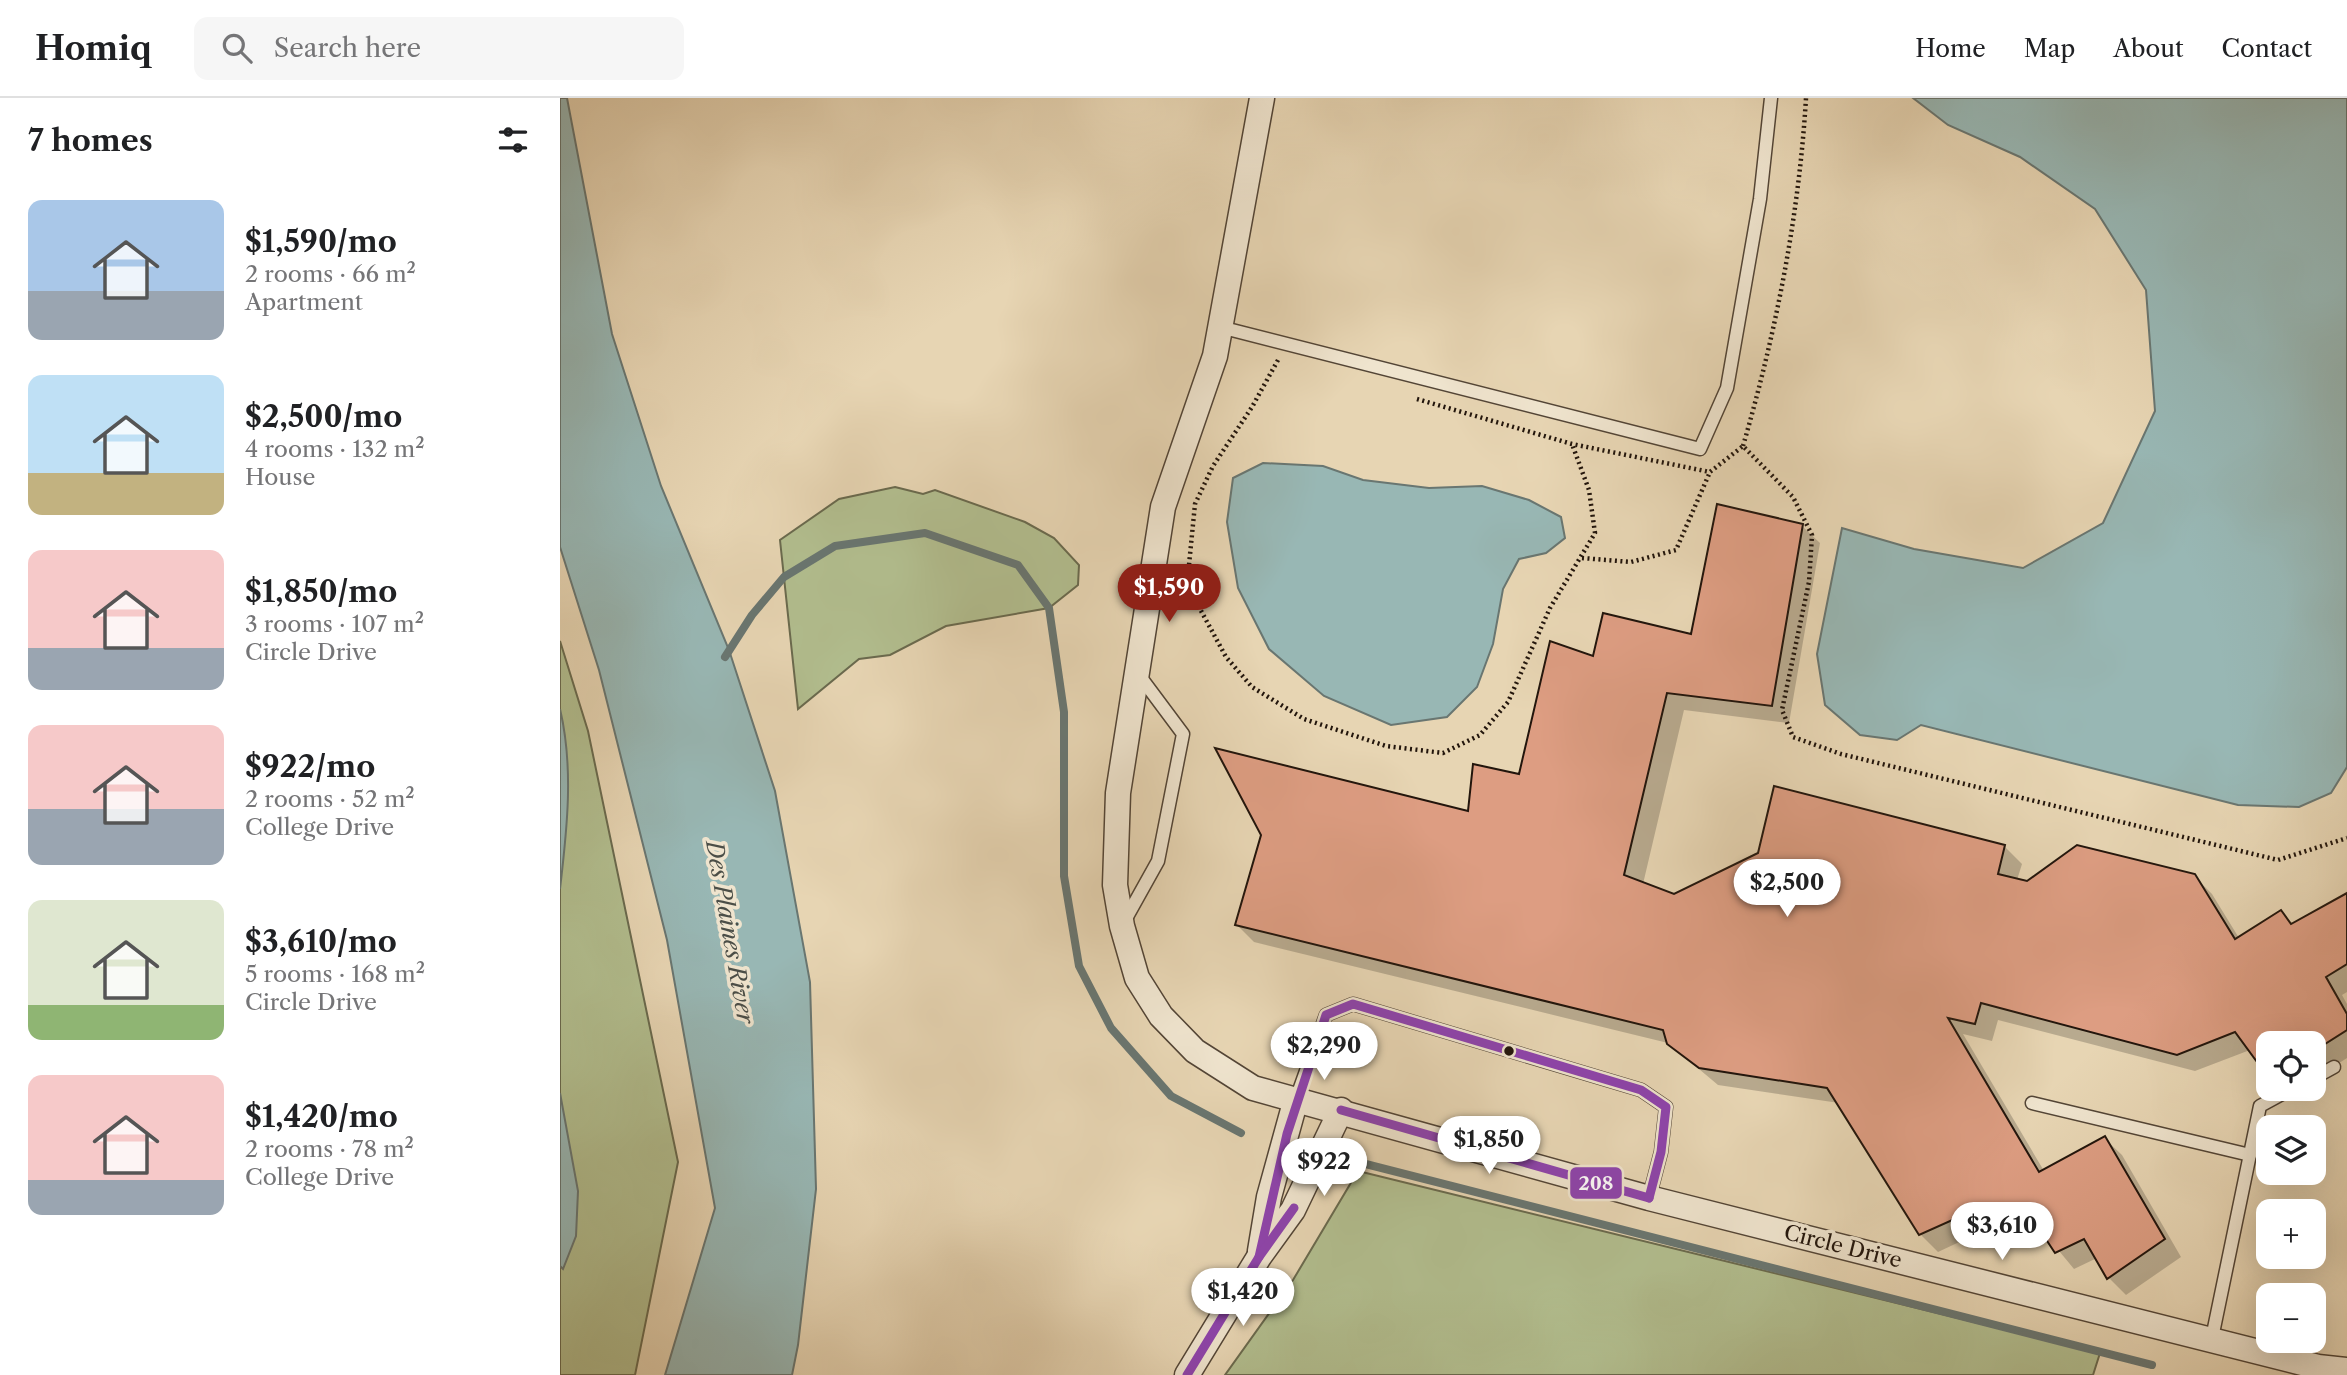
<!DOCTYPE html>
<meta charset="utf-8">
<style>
body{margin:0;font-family:"Libre Caslon Text",serif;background:#f6f6f6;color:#202124;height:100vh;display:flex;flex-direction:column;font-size:26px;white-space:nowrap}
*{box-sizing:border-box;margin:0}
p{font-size:23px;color:#757577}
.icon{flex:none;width:38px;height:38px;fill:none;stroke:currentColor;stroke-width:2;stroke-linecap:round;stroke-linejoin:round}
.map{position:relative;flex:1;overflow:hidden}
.sheet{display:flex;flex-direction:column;background:#fff;width:560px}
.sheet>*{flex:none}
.controls{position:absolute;left:1696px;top:933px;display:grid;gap:14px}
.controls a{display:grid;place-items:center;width:70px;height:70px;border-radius:14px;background:#fff;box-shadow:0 7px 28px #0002;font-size:35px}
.price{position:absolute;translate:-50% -60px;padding:0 16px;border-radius:24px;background:#fff;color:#222;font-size:23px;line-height:46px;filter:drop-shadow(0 2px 4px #0008)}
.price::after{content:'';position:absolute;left:50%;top:42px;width:21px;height:16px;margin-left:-10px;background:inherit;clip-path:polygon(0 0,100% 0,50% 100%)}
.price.on{background:#8f2418;color:#fff}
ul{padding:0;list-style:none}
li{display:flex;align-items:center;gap:21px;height:175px;padding:0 28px}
li span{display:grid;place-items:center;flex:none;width:196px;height:140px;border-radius:14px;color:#555}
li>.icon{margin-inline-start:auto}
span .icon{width:84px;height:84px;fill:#fffc;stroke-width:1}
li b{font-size:30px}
h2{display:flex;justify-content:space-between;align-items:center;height:84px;padding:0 28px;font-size:30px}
header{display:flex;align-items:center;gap:42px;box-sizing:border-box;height:98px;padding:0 35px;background:#fff;border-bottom:2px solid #e0e0e0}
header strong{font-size:33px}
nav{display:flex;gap:38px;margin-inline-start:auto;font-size:24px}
.search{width:490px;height:63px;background:#f6f6f6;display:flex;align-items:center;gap:18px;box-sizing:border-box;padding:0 24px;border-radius:14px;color:#757577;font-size:26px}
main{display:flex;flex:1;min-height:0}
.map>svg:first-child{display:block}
.green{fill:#b2be8f;stroke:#6a6a4e;stroke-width:2}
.water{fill:#98b7b4;stroke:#697671;stroke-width:2}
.shadow{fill:#0003}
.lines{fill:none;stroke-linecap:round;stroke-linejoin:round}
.stream{stroke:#697671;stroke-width:8}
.building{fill:#dd9d82;stroke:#22150c;stroke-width:2}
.service-casing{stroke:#534536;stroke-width:15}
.minor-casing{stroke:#534536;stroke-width:27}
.path{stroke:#22150c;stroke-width:4.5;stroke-dasharray:2 3.5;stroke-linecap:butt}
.service{stroke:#efe4ce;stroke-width:12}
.minor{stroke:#efe4ce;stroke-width:24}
.bus-1-casing{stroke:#efe4ce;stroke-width:14}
.bus-1{stroke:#8e44ad;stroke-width:9}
.bus-dot{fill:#22150c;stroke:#efe4ce;stroke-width:2.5}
.labels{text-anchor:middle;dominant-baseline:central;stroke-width:7;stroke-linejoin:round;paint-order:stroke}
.street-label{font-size:21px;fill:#22150c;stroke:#efe4ce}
.water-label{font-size:23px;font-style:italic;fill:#4b4e47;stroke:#efe4ce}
.line-badge{stroke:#efe4ce;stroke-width:2.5}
.badge-label{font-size:19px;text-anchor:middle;font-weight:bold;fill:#fff}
</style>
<header>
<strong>Homiq</strong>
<div class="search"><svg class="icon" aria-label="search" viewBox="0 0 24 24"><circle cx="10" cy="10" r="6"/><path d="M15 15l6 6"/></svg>Search here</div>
<nav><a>Home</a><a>Map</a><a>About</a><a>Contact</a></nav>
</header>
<main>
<section class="sheet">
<h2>7 homes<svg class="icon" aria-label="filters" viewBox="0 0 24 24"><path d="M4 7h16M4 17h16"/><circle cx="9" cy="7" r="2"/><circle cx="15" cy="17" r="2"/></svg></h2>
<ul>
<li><span style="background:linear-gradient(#a9c7e8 65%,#9aa5b1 0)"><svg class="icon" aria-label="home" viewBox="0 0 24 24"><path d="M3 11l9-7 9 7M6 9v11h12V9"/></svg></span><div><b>$1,590/mo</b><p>2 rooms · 66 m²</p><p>Apartment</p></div></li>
<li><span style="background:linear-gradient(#bfe0f5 70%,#c2b280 0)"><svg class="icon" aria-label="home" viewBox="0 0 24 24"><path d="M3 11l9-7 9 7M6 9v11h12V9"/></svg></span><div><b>$2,500/mo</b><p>4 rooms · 132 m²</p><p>House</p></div></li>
<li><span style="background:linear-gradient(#f6c9c9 70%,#9aa5b1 0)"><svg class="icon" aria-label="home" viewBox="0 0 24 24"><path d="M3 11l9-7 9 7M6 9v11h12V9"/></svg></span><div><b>$1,850/mo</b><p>3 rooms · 107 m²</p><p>Circle Drive</p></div></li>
<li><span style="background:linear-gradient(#f6c9c9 60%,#9aa5b1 0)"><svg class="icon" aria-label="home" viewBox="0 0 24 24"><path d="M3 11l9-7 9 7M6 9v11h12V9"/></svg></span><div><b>$922/mo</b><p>2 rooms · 52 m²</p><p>College Drive</p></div></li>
<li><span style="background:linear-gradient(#dfe7d0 75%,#8fb573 0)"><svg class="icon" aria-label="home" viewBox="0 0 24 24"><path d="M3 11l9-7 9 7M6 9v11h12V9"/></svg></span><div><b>$3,610/mo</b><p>5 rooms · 168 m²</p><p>Circle Drive</p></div></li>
<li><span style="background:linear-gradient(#f6c9c9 75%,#9aa5b1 0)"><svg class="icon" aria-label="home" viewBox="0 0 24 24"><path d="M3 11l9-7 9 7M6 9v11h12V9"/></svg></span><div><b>$1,420/mo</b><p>2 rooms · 78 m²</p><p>College Drive</p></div></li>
</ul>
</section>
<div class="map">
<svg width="1787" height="1277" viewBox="0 0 1787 1277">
<rect width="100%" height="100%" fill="#e7d5b3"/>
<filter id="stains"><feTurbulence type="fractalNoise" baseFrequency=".00286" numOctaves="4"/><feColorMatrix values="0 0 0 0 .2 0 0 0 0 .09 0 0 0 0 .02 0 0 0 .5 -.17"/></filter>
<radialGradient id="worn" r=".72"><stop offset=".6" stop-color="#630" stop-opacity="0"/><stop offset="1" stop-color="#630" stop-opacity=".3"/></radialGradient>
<!-- green -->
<g class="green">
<path d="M 335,389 L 363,396 L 375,392 L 465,424 L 494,440 L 519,467 L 518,487 L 489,510 L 386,528 L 330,557 L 299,561 L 238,611 L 220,442 L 279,401 Z"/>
<path d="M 0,543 L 28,633 L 118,1064 L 75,1277 L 0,1277 Z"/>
<path d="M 798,1073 L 1540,1255 L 1533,1277 L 665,1277 L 733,1182 Z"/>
</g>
<!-- water -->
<g class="water">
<path d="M 0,0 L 7,0 L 52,236 L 101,388 L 169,552 L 215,693 L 250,884 L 256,1091 L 238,1247 L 232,1277 L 105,1277 L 155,1110 L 107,842 L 39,572 L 0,449 Z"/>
<path d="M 1353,0 L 1787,0 L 1787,669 L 1771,695 L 1739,709 L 1678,707 L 1361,627 L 1337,642 L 1300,637 L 1265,607 L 1257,556 L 1282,430 L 1354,451 L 1463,470 L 1543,425 L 1595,313 L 1586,192 L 1535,111 L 1460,59 L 1388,27 Z"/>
<path d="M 703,365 L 763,368 L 803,382 L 869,390 L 922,388 L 969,402 L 1001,419 L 1005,440 L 986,455 L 959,461 L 943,491 L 933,546 L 917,589 L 887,619 L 831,627 L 764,598 L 709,551 L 678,490 L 667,424 L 673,380 Z"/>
<path d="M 0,611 C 14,670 7,732 0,791 Z"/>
<path d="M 0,995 L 18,1093 L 16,1138 L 3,1171 L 0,1168 Z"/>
</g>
<!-- shadow -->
<path class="shadow" d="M 1242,428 L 1260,445 L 1229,625 L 1124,612 L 1083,786 L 1114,798 L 1444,748 L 1462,766 L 1457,782 L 1468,785 L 1634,778 L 1652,796 L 1679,840 L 1721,814 L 1734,827 L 1787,797 L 1787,894 L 1782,897 L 1787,906 L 1787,960 L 1754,981 L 1754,945 L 1708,945 L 1708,976 L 1690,952 L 1635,973 L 1438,922 L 1432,943 L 1403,936 L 1484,1073 L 1544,1040 L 1562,1057 L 1621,1159 L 1566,1197 L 1549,1180 L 1537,1160 L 1514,1171 L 1485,1136 L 1464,1150 L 1442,1124 L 1378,1154 L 1360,1136 L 1279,1005 L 1158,987 L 1108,945 L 694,844 L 677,827 L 909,715 L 960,678 L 1035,560 L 1132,538 Z"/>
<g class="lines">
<!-- stream -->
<g class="stream">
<path d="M 165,559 L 192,517 L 224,479 L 275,448 L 365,435 L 458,467 L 489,510 L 504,614 L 504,778 L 519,868 L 551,930 L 611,998 L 681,1035"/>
<path d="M 790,1062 L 1592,1267"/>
</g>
</g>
<!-- building -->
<path class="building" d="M 1157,406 L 1243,426 L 1212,608 L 1107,595 L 1064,777 L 1114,796 L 1198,755 L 1214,688 L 1445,747 L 1438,776 L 1467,783 L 1517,747 L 1635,776 L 1675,841 L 1721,812 L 1731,826 L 1787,795 L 1787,866 L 1766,879 L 1787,916 L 1787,932 L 1754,953 L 1754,945 L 1708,945 L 1708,979 L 1675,934 L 1617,957 L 1421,905 L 1415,926 L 1388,920 L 1479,1074 L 1545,1038 L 1605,1141 L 1547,1181 L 1524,1141 L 1495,1155 L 1470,1117 L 1446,1134 L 1428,1106 L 1359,1137 L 1267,990 L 1139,970 L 1107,946 L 1103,932 L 675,827 L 701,737 L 655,650 L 908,713 L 913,666 L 959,676 L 990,543 L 1033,558 L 1043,515 L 1131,536 Z"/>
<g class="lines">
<defs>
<g id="service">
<path d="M 660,229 L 1140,351 L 1167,290 L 1200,101 L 1211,0"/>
<path d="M 564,824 L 598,763 L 623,636 L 579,577"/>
<path d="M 1754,980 L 1774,969"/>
<path d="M 736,1001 L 766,917 L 793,906 L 1081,992 L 1106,1009 L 1101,1054 L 1089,1100"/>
<path d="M 1472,1005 L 1690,1057"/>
<path d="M 1652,1240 L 1700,1008 L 1733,990"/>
</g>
<g id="minor">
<path d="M 702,0 L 655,258 L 603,409 L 558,695 L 555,787 L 562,828 L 577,880 L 601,918 L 635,953 L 693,990 L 1089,1100 L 1758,1269 L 1787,1272"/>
<path d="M 700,1153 L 709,1099 L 736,1001"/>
<path d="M 627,1277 L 699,1159 L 733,1112 L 781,1012"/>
</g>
</defs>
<!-- service casing -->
<use href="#service" class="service-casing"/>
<!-- minor casing -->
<use href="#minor" class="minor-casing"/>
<!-- path -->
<g class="path">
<path d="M 718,262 L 692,309 L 653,368 L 635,406 L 629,467 L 639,509 L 666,559 L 692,589 L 744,621 L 826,648 L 883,655 L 920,637 L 948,604 L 990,510 L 1035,435 L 1029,392 L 1012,346"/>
<path d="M 857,301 L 1012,346 L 1150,374 L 1183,348 L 1233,399 L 1252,437 L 1249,484 L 1222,612 L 1233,639 L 1281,656 L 1718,762 L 1787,740"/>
<path d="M 1183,348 C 1216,234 1239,118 1246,0"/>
<path d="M 1022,460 L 1071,464 L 1116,452 L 1150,374"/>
</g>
<!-- service -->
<use href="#service" class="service"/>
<!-- minor -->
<use href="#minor" class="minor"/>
<defs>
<g id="bus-1">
<path d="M 781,1012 L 1089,1100"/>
<path d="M 699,1159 L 727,1036 L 766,917 L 793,906 L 1081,992 L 1106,1009 L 1101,1054 L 1089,1100"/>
<path d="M 627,1277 L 699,1159 L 734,1110"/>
</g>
</defs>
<!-- bus-1 casing -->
<use href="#bus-1" class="bus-1-casing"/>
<!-- bus-1 -->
<use href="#bus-1" class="bus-1"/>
</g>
<!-- markers -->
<circle class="bus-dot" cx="949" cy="953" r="6"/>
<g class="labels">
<!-- street labels -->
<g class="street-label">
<text transform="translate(1283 1148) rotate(14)">Circle Drive</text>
</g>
<!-- water labels -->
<g class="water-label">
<text transform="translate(170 834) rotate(80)">Des Plaines River</text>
</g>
</g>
<rect class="line-badge" x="1009" y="1068" width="54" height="34" rx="7" fill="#8e44ad"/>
<g class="badge-label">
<text x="1036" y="1092">208</text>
</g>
<rect width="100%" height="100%" filter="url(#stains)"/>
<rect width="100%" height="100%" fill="url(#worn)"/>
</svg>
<div class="controls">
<a><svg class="icon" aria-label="locate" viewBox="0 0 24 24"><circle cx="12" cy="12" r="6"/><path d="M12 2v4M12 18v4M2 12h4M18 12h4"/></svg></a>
<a><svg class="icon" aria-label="layers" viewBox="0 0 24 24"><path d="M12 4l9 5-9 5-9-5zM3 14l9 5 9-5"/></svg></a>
<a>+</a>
<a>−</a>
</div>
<b class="price on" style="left:609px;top:526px">$1,590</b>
<b class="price" style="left:1227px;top:821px">$2,500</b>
<b class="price" style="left:764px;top:984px">$2,290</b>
<b class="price" style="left:929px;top:1078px">$1,850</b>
<b class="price" style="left:764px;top:1100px">$922</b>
<b class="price" style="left:1442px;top:1164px">$3,610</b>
<b class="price" style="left:683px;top:1230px">$1,420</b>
</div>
</main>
